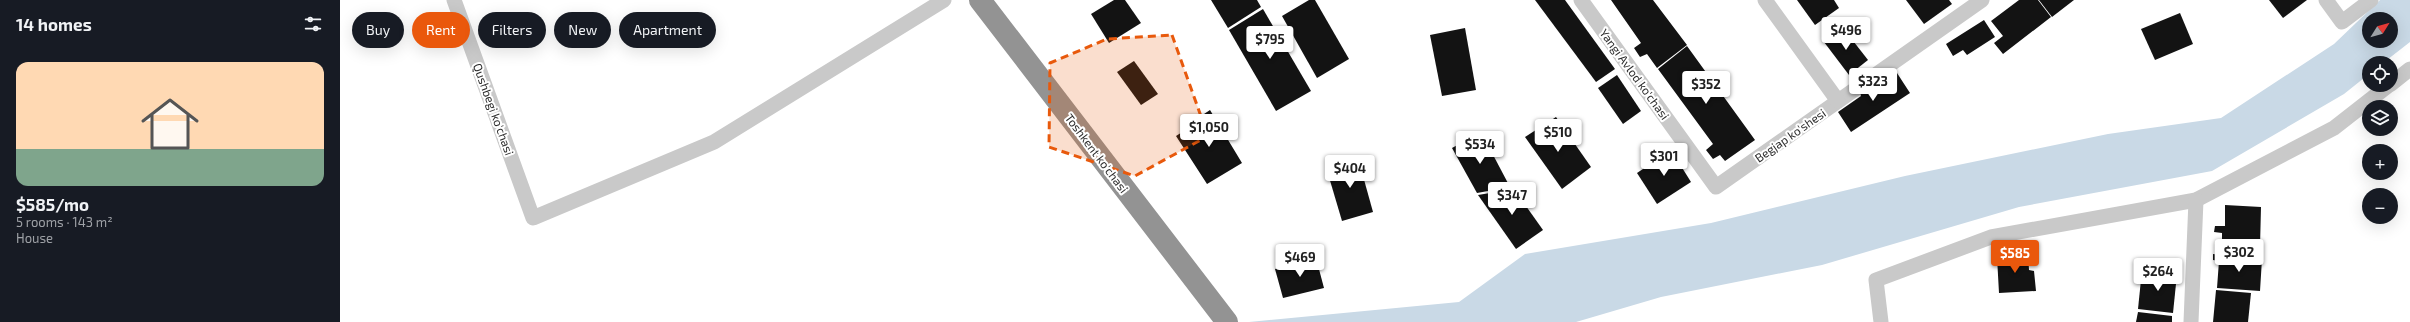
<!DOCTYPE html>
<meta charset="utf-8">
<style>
body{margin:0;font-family:"Exo 2",sans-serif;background:#242831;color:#f1f3f6;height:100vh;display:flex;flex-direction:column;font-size:15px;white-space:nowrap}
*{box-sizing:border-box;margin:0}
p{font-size:13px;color:#9ea1a6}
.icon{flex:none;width:22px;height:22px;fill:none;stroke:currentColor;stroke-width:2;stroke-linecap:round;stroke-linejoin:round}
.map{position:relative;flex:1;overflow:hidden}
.drawer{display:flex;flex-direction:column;background:#171b24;width:340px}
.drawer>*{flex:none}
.top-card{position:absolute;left:12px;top:12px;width:380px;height:36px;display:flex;gap:8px}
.needle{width:26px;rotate:53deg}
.buttons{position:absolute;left:2022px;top:12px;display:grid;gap:8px}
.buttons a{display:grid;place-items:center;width:36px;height:36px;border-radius:50%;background:#171b24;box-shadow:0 4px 16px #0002;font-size:20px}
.price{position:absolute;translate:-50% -34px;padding:0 9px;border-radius:4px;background:#fff;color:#222;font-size:13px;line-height:26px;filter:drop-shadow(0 1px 2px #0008)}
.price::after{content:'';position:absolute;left:50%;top:24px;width:12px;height:9px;margin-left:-6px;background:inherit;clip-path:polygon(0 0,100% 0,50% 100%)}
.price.selected{background:#ea580c;color:#fff}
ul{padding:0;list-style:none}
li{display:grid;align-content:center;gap:8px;height:212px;padding:0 16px}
li span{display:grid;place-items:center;height:124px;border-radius:12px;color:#555}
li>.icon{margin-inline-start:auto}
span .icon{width:72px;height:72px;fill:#fffc;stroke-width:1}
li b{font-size:17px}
h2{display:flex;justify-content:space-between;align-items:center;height:48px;padding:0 16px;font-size:17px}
.tag{padding:0 14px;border-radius:18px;background:#171b24;box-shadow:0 4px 16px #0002;font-size:14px;line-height:36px}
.tag.selected{background:#ea580c;color:#fff}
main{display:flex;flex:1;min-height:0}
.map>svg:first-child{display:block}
.water{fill:#c9d9e6;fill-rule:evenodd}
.building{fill:#131313}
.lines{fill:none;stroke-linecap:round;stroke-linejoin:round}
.street{stroke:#c9c9c9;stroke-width:15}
.highway{stroke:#939393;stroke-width:22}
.marked{fill:#e8590c;fill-opacity:0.2;stroke:#e8590c;stroke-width:3;stroke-dasharray:8 5;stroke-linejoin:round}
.labels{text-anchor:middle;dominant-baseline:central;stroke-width:4;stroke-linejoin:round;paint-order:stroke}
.street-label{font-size:12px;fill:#2c2c2c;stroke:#fff}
</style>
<main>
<section class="drawer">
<h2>14 homes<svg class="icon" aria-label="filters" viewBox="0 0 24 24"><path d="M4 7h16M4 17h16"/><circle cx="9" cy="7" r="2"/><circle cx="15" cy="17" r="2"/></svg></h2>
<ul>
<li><span style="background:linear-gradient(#ffd9b3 70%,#7fa58c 0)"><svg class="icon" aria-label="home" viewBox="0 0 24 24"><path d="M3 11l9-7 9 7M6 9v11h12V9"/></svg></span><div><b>$585/mo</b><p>5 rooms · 143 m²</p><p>House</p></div></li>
</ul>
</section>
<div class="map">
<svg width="2070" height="322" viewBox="0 0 2070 322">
<rect width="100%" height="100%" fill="#fff"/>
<!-- water -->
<path class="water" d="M 2040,0 L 2070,0 L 2070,42 L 2043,63 L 2029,63 L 2029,74 L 2004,94 L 1872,171 L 1679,207 L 1482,265 L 1321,297 L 1236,322 L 909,322 L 1119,302 L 1185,254 L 1371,223 L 1565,176 L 1768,134 L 1881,118 L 1994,44 ZM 2029,19 L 2051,19 L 2051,41 L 2029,41 Z"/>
<!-- building -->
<g class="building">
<path d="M 774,0 L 785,0 L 801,23 L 769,43 L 751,14 Z"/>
<path d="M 871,0 L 917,0 L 921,7 L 888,28 Z"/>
<path d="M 969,0 L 975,0 L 1009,59 L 977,78 L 942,16 Z"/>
<path d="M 1195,0 L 1225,0 L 1275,69 L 1256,82 Z"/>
<path d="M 1271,0 L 1313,0 L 1347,45 L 1317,68 L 1307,54 L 1300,57 L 1294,48 L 1301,43 Z"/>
<path d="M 1457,0 L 1494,0 L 1499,8 L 1475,25 Z"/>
<path d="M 1566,0 L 1609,0 L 1612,4 L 1584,24 Z"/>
<path d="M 1679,0 L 1698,0 L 1711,17 L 1663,54 L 1654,43 L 1663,36 L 1651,21 Z"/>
<path d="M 1699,0 L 1734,0 L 1712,17 Z"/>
<path d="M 1929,0 L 1967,0 L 1943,18 Z"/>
<path d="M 923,9 L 971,91 L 936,111 L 889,30 Z"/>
<path d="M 1840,13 L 1853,44 L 1815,60 L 1801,29 Z"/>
<path d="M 1644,20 L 1655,37 L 1627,55 L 1623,50 L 1613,56 L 1606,44 Z"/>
<path d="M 1125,28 L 1136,90 L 1102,96 L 1090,35 Z"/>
<path d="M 1503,28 L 1528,60 L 1509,75 L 1484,42 Z"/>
<path d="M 1347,46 L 1415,140 L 1385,161 L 1380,155 L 1373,159 L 1366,150 L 1373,144 L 1318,69 Z"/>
<path d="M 794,61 L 818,94 L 801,105 L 777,72 Z"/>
<path d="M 1557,73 L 1570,93 L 1511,132 L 1498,112 L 1521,96 L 1518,89 L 1524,85 L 1530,91 Z"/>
<path d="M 1277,75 L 1301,111 L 1283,124 L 1258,88 Z"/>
<path d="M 870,110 L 902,163 L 867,184 L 836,136 L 863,119 L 861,116 Z"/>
<path d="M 1216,117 L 1251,167 L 1222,189 L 1185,137 Z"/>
<path d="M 1141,132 L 1170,187 L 1137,193 L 1112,148 Z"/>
<path d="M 1331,150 L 1351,182 L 1317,204 L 1297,173 Z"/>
<path d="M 1018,158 L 1033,212 L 1002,221 L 986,167 Z"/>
<path d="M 1174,189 L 1203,230 L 1176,249 L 1138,195 Z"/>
<path d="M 1885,205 L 1921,207 L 1920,247 L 1882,246 L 1882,233 L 1874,232 L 1875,226 L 1885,226 Z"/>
<path d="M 1688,254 L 1689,270 L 1694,271 L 1696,291 L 1659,293 L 1657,257 Z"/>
<path d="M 1873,254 L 1922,259 L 1920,291 L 1877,288 L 1879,261 L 1873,260 Z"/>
<path d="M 976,258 L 984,288 L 943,298 L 935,269 Z"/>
<path d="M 1802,270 L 1837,274 L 1833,313 L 1798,309 Z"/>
<path d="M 1876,290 L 1911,293 L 1908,322 L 1873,322 Z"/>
<path d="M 1798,312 L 1832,316 L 1832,322 L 1796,322 Z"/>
</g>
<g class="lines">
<!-- street -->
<g class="street">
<path d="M 114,0 L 193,218 L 374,142 L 604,0"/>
<path d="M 1241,0 L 1376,187 L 1642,0"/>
<path d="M 1425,0 L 1498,101"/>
<path d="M 1986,0 L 2002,22 L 2031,0"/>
<path d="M 2051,84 L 2070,69"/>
<path d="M 1541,322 L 1536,280 L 1651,237 L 1856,200 L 1994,128 L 2049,85"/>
<path d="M 1851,322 L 1856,200"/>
</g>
<!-- highway -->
<path class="highway" d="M 640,0 L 887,322"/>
</g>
<!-- marked area -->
<path class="marked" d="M 832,35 L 868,136 L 795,176 L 709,147 L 710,63 L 767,39 Z"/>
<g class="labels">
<!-- street labels -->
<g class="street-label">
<text transform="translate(1295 74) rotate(54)">Yangi Avlod ko'chasi</text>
<text transform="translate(154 109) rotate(70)">Qushbegi ko'chasi</text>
<text transform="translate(1450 135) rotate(-35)">Begjap ko'shesi</text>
<text transform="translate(757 153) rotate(53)">Toshkent ko'chasi</text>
</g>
</g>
</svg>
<div class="buttons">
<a><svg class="needle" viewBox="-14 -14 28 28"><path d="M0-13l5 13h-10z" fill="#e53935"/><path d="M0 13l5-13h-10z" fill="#9ea1a6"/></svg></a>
<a><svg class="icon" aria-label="locate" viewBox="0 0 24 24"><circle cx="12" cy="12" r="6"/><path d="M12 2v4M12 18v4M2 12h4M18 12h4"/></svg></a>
<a><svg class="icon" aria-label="layers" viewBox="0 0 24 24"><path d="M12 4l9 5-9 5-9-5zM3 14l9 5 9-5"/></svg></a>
<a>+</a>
<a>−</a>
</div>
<b class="price" style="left:1506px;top:51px">$496</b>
<b class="price" style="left:930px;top:60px">$795</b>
<b class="price" style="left:1533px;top:102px">$323</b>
<b class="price" style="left:1366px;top:105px">$352</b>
<b class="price" style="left:869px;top:148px">$1,050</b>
<b class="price" style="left:1218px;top:153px">$510</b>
<b class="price" style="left:1140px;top:165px">$534</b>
<b class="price" style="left:1324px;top:177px">$301</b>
<b class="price" style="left:1010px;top:189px">$404</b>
<b class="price" style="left:1172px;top:216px">$347</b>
<b class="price" style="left:1899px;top:273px">$302</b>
<b class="price selected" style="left:1675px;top:274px">$585</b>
<b class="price" style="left:960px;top:278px">$469</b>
<b class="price" style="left:1818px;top:292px">$264</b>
<div class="top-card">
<a class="tag">Buy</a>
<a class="tag selected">Rent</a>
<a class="tag">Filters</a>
<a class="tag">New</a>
<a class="tag">Apartment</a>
</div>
</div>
</main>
